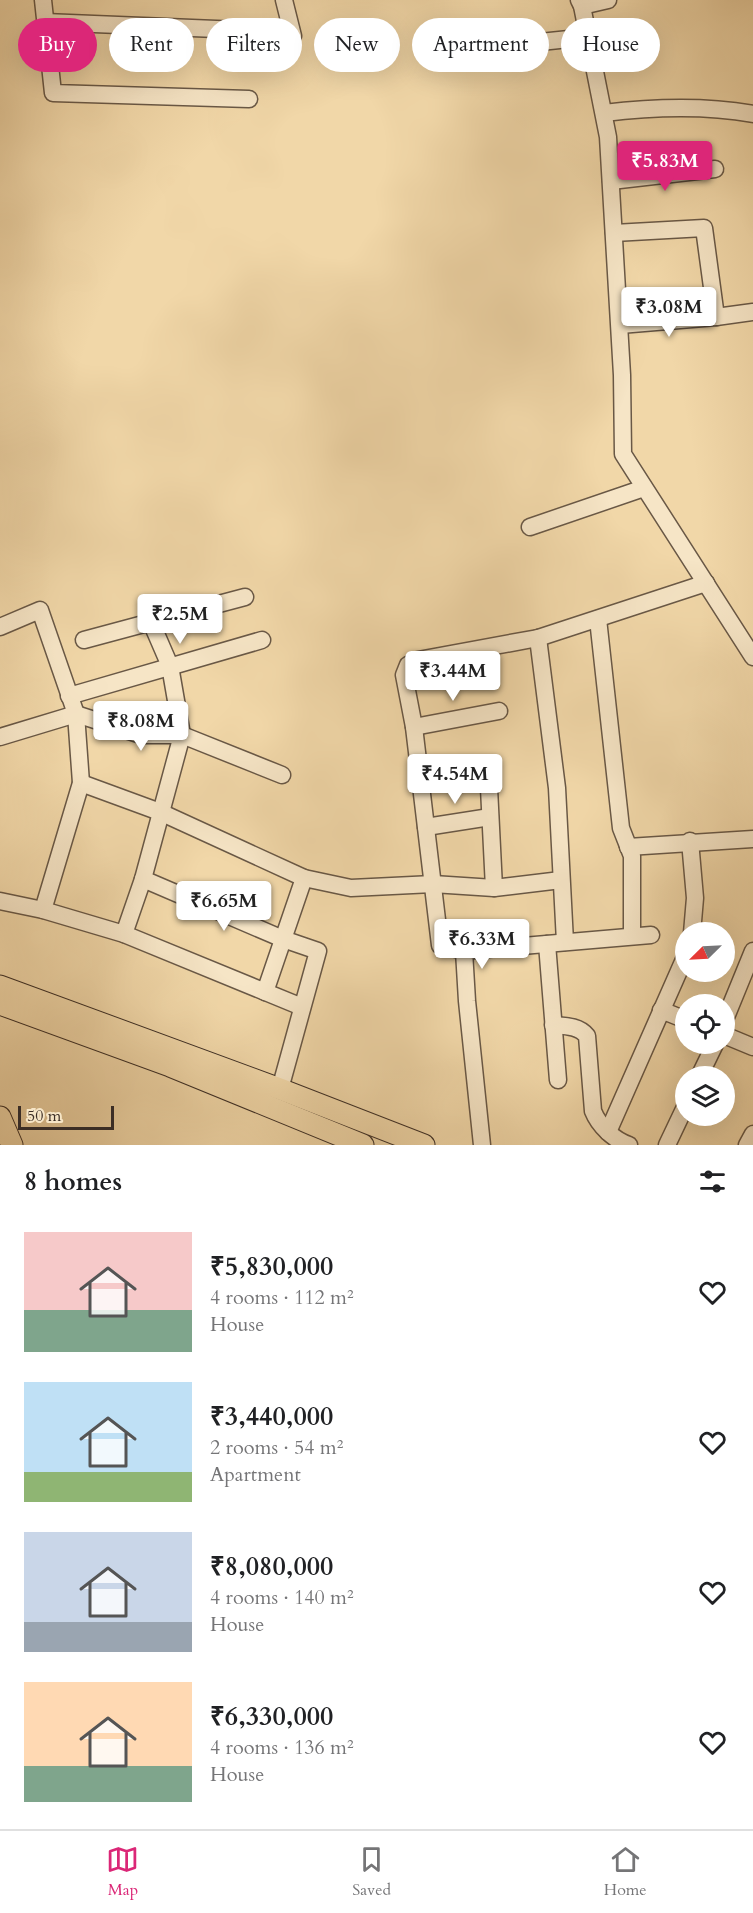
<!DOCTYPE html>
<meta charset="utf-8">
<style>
body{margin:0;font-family:Cardo,serif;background:#f2f2f2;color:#202124;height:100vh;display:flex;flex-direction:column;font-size:22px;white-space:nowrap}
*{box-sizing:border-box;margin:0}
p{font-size:20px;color:#757577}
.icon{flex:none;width:33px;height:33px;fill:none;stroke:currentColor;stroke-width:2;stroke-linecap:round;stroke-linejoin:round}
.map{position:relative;height:1145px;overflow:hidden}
.side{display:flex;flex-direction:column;background:#fff;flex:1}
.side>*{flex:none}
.banner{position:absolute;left:18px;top:18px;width:717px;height:54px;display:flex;gap:12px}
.needle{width:39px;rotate:246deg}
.fabs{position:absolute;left:675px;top:922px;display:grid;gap:12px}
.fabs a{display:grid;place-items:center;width:60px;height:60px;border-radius:50%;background:#fff;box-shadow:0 6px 24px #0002;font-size:30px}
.scale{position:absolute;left:18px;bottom:15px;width:96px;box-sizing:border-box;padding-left:6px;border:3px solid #3c2e25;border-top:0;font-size:16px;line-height:21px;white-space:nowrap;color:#3c2e25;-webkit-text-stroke:4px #f6e5c6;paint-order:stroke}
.price{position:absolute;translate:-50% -51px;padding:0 14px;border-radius:6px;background:#fff;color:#222;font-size:20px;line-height:39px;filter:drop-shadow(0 2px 3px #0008)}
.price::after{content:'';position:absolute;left:50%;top:36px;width:18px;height:14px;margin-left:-9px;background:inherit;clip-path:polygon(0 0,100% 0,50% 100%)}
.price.active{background:#db2777;color:#fff}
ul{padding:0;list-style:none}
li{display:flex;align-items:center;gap:18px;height:150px;padding:0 24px}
li span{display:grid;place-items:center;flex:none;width:168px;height:120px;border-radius:0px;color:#555}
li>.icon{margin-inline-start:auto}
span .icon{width:72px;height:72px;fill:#fffc;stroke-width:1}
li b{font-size:26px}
h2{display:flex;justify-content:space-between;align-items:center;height:72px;padding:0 24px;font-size:26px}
.chip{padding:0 21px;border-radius:27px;background:#fff;box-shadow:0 6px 24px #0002;font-size:21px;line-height:54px}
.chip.active{background:#db2777;color:#fff}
.tabs{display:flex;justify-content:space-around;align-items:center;height:84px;border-top:2px solid #e0e0e0;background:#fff;font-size:16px;color:#757577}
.tabs a{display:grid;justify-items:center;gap:3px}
.tabs .active{color:#db2777}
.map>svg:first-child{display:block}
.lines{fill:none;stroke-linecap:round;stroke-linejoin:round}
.minor-casing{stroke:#695846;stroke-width:19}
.major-casing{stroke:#3c2e25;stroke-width:23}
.minor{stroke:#f6e5c6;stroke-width:16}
.major{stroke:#f1d7a8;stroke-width:21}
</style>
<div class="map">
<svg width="753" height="1145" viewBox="0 0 753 1145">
<rect width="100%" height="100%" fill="#f1d7a8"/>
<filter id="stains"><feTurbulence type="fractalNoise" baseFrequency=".00333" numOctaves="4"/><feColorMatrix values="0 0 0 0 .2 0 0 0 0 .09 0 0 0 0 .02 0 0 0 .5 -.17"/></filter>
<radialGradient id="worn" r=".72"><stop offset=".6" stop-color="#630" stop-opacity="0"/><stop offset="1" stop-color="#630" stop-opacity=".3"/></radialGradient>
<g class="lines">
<defs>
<g id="minor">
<path d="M 43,0 L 53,93 L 249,99"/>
<path d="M 284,0 L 293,36"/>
<path d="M 579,0 L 582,6 L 608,137 L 622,375 L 623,454 L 753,657"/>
<path d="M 582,6 L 608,0"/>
<path d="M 45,22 L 241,30"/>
<path d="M 483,48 L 588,37"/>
<path d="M 604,113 C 654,107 703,105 753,114"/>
<path d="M 611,181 L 715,169"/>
<path d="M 614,233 L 704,228 L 716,317 L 753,312"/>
<path d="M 620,325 L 716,317"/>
<path d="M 530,527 L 644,488"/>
<path d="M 598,619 L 621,828 L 632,856 L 632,936"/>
<path d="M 0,627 L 40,610 L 76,714 L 81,783 L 43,910"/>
<path d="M 538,638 L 557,788 L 565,942"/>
<path d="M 84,640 L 151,622"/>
<path d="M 69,696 L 262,640"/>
<path d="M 414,727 L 499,711"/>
<path d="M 0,737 L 76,714 L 141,735 L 182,735 L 282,775"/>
<path d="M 488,768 L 494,888 L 561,880"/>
<path d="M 81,783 L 160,812 L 304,878"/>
<path d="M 426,827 L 490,817"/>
<path d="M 690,841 L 695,898 L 692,933"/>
<path d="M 628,847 L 753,839"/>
<path d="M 143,879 L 283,939 L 318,951 L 280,1089"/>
<path d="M 0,901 L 43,910 L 124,934 L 302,1007"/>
<path d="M 124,934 L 143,879 L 182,735 L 170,666 L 151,622 L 245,597"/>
<path d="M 547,944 L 558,1080"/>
<path d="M 464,951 L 440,945 L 414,727 L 404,675 L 408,665 L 418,660 L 538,638 L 706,583"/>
<path d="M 265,992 L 304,878 L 351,888 L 433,884 L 494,888"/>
<path d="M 661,1010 L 686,1020"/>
<path d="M 724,1022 L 753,951"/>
<path d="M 553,1025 C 566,1026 579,1026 587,1036 L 593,1111 C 599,1126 614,1140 629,1145"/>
<path d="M 724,1035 L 753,1047"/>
<path d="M 699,1077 L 715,1044"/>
<path d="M 608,1132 L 686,955"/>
<path d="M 482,1145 L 467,1001 L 464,951 L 651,935"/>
<path d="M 667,1145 L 686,1105"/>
<path d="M 747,1145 L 753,1134"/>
</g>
<g id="major">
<path d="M 0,986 L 280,1089 L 424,1145"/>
<path d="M 0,1004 L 170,1066 L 363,1145"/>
<path d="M 0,1117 L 12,1145"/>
</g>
</defs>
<!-- minor casing -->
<use href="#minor" class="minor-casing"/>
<!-- major casing -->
<use href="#major" class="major-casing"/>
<!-- minor -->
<use href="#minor" class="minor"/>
<!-- major -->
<use href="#major" class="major"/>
</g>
<rect width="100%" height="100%" filter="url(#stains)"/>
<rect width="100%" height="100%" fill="url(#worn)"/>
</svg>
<div class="fabs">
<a><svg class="needle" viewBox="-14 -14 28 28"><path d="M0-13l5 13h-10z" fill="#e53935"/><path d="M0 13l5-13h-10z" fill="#757577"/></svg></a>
<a><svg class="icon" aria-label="locate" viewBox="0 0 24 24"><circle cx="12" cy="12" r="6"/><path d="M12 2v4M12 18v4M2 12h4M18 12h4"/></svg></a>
<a><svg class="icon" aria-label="layers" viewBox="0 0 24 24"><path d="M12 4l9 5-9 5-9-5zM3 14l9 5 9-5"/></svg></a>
</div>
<div class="scale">50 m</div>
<b class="price active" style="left:665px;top:192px">₹5.83M</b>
<b class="price" style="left:669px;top:338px">₹3.08M</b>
<b class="price" style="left:180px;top:645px">₹2.5M</b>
<b class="price" style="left:453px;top:702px">₹3.44M</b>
<b class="price" style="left:141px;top:752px">₹8.08M</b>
<b class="price" style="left:455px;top:805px">₹4.54M</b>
<b class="price" style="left:224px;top:932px">₹6.65M</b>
<b class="price" style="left:482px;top:970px">₹6.33M</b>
<div class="banner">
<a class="chip active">Buy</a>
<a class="chip">Rent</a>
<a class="chip">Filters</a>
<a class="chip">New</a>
<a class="chip">Apartment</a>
<a class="chip">House</a>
</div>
</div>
<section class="side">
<h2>8 homes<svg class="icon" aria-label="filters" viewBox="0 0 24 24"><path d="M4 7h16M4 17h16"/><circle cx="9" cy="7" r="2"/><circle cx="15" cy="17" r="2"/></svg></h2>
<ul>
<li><span style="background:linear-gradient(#f6c9c9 65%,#7fa58c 0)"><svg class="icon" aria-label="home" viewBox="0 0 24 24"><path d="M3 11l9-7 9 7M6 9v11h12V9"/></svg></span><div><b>₹5,830,000</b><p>4 rooms · 112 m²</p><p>House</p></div><svg class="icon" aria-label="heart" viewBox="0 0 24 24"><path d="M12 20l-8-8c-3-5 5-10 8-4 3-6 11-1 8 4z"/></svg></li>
<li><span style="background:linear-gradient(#bfe0f5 75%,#8fb573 0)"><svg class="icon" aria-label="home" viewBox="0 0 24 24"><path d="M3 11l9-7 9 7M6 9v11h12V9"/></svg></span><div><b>₹3,440,000</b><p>2 rooms · 54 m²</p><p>Apartment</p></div><svg class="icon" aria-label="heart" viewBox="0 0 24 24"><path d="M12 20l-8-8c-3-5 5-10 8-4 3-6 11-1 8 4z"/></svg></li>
<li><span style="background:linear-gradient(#c9d6e8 75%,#9aa5b1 0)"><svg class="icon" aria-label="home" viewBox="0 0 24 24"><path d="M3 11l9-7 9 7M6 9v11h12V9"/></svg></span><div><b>₹8,080,000</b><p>4 rooms · 140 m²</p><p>House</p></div><svg class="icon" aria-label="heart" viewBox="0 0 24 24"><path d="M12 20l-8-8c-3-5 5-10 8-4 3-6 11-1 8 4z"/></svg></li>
<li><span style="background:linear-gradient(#ffd9b3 70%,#7fa58c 0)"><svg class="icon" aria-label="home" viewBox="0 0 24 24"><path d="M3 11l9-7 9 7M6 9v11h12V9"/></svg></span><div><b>₹6,330,000</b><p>4 rooms · 136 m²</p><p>House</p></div><svg class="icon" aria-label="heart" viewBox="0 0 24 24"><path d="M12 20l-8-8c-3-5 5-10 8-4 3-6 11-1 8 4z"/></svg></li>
</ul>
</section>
<nav class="tabs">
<a class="active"><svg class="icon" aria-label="map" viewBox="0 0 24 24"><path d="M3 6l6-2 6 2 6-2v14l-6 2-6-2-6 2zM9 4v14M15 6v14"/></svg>Map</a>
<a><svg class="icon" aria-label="saved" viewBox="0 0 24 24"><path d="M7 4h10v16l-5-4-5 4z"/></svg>Saved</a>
<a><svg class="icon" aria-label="home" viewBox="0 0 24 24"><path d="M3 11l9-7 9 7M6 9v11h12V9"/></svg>Home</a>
</nav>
